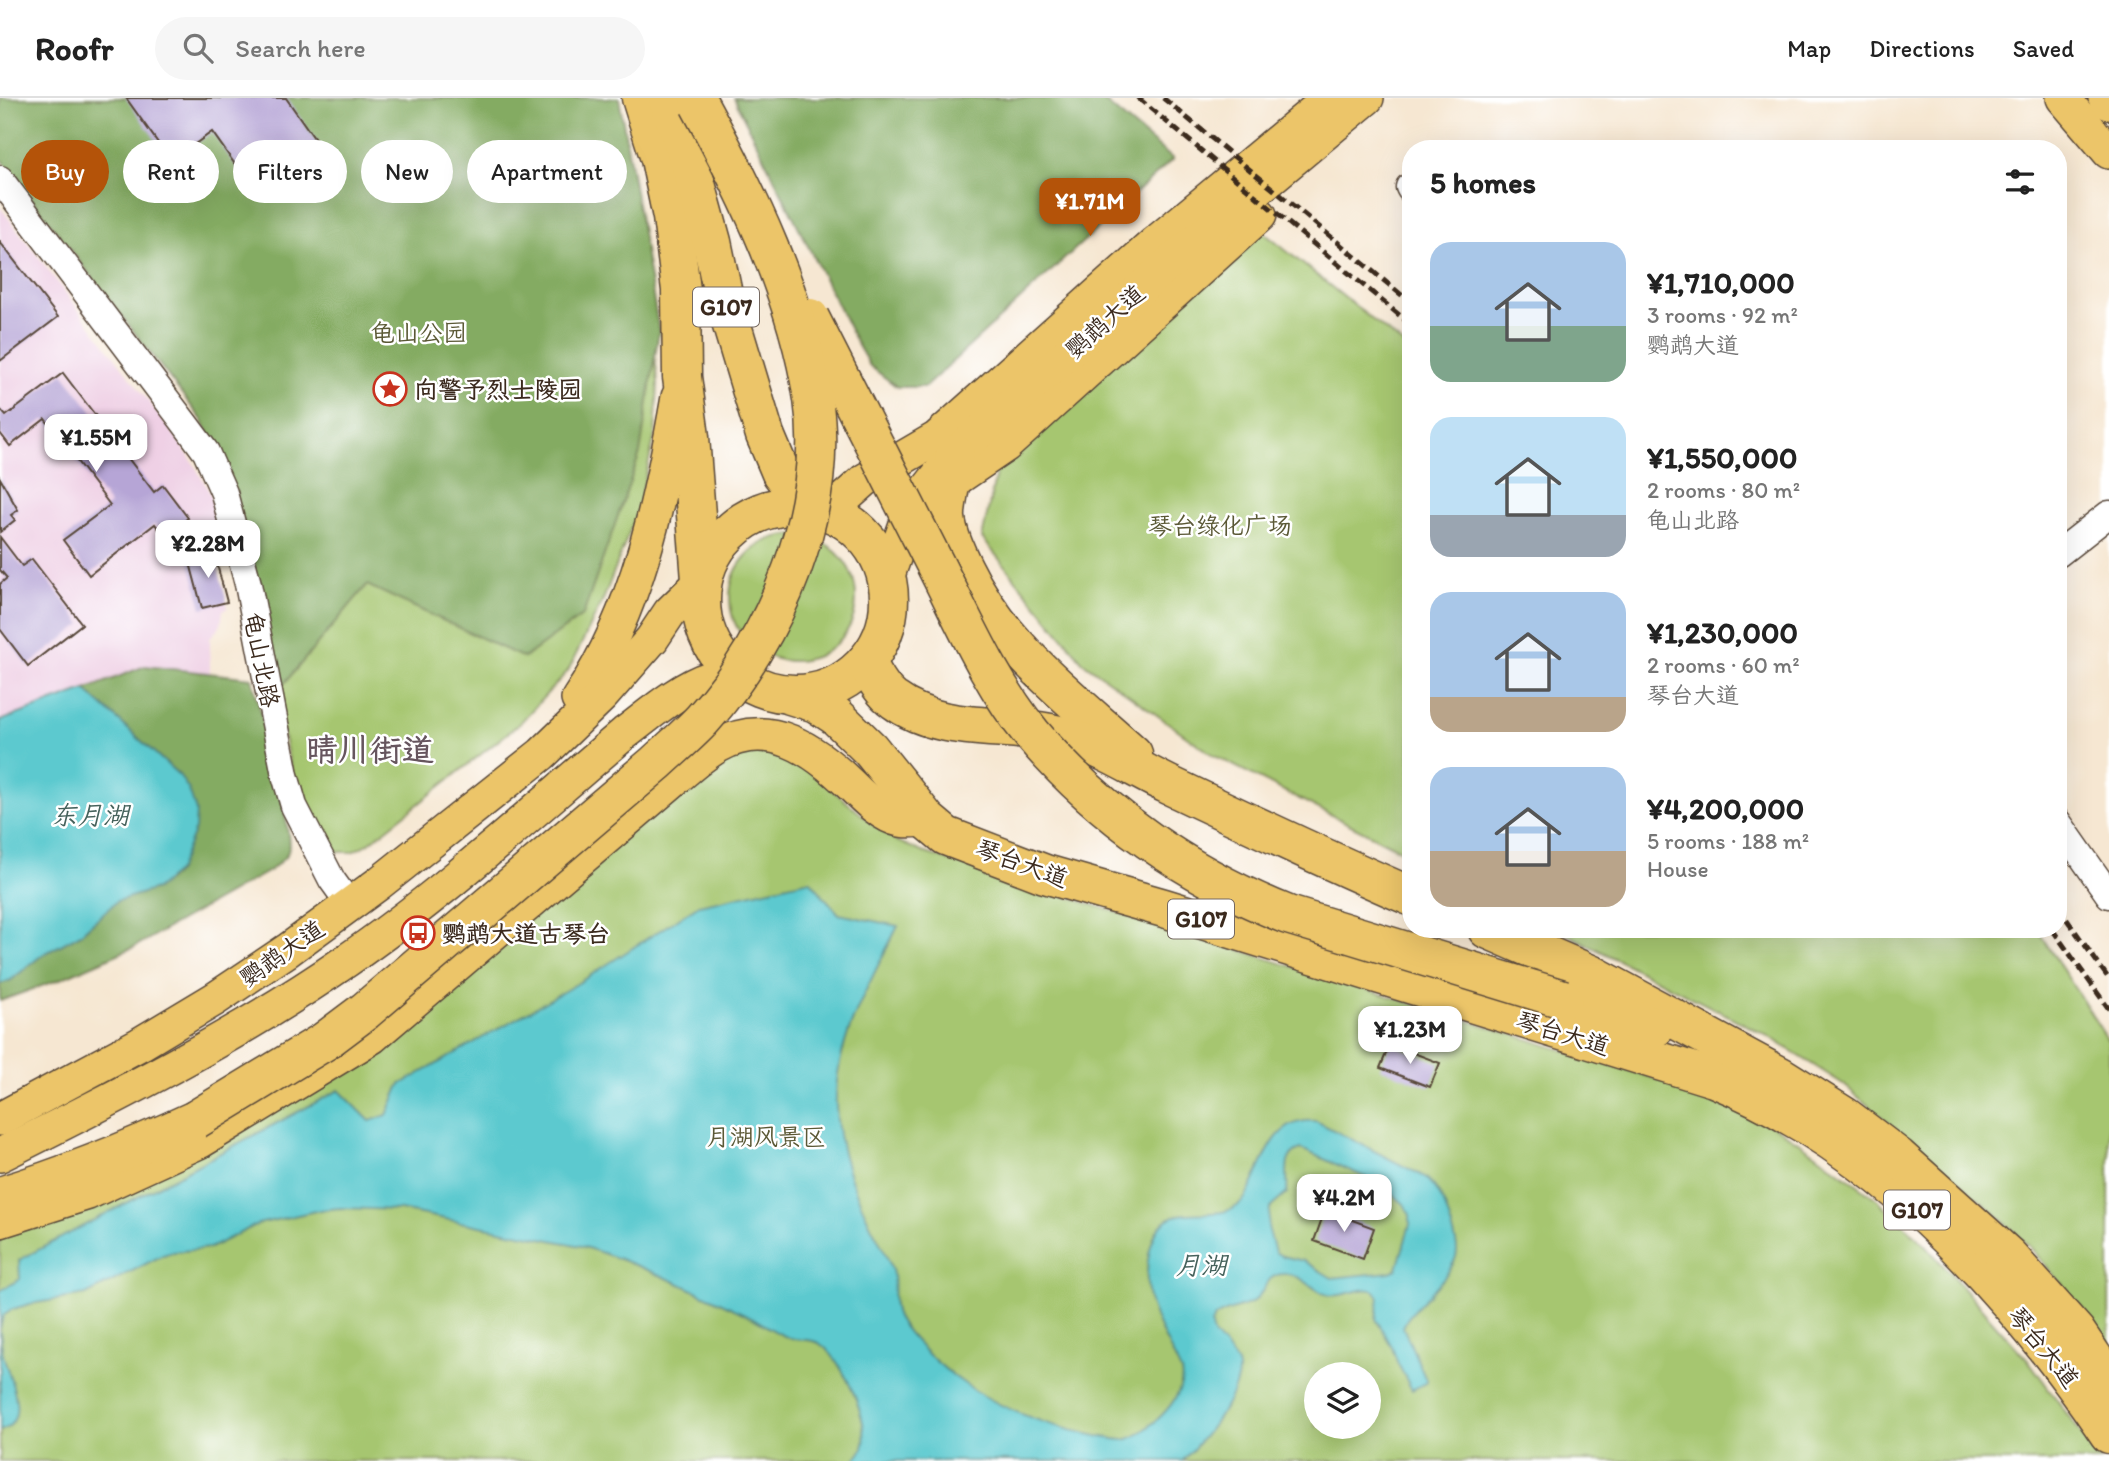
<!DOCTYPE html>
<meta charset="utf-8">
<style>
body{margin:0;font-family:Itim,"LXGW WenKai TC",sans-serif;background:#f6f6f6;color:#222;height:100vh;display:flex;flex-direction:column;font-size:26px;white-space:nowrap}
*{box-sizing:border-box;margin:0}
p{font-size:23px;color:#767676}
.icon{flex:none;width:38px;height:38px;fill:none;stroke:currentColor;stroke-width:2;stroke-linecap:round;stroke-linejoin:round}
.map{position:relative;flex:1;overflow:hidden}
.panel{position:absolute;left:1402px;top:42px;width:665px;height:798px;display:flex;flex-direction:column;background:#fff;border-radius:28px;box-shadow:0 7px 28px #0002}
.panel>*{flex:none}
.hud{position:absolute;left:21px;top:42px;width:665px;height:63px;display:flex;gap:14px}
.tools{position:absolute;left:1304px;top:1264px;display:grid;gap:14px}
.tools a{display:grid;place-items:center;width:77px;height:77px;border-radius:50%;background:#fff;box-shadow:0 7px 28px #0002;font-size:35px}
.price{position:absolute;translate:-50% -60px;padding:0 16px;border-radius:14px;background:#fff;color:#222;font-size:23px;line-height:46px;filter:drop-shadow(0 2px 4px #0008)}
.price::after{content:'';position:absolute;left:50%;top:42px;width:21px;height:16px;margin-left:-10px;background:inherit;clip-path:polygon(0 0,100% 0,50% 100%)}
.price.active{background:#b45309;color:#fff}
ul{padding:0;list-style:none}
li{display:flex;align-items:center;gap:21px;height:175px;padding:0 28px}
li span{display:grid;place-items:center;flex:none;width:196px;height:140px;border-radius:21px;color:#555}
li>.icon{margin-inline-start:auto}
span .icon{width:84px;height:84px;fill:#fffc;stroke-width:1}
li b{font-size:30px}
h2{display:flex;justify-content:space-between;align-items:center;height:84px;padding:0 28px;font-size:30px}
.chip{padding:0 24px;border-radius:32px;background:#fff;box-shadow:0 7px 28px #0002;font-size:24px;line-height:63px}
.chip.active{background:#b45309;color:#fff}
header{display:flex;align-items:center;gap:42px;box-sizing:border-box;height:98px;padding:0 35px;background:#fff;border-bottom:2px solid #e0e0e0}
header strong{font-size:33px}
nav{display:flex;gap:38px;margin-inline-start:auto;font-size:24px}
.search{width:490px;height:63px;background:#f6f6f6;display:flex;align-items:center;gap:18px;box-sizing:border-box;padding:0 24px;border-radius:38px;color:#767676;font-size:26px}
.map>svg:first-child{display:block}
.built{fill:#efd0e5}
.green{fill:#a6c66f;stroke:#707846;stroke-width:2;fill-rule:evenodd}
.forest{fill:#84ab62;stroke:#606a40;stroke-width:2}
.water{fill:#5bc9cf;stroke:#4b7a76;stroke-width:2;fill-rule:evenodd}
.building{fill:#b6a5d6}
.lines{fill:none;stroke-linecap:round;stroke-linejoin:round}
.minor-casing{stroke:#574639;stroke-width:29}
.major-casing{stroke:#574639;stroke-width:36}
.highway-casing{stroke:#574639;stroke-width:41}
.minor{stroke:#fff;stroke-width:26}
.major{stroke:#ecc569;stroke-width:33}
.highway{stroke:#ecc569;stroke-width:38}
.rail{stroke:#3b2a1e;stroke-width:5;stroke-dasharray:10 5;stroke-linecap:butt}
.highway-bridge-casing{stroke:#574639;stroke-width:41;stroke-linecap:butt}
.highway-bridge{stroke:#ecc569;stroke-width:38}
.labels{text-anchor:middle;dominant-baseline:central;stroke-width:5;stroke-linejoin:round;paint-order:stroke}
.shield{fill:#fff;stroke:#766a62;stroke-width:2}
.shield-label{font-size:23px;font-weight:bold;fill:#3b2a1e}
.street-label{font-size:24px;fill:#3b2a1e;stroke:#fff}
.park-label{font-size:24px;fill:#5b5936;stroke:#fff}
.poi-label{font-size:24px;font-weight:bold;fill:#3b2a1e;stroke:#fff;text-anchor:start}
.water-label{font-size:26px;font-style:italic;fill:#46625c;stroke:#fff}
.district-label{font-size:32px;font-weight:bold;fill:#66555e;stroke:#fff}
</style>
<header>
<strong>Roofr</strong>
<div class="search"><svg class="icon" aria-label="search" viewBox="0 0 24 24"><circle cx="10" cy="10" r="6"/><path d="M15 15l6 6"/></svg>Search here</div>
<nav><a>Map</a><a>Directions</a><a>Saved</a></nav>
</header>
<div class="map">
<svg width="2109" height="1363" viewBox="0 0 2109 1363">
<rect width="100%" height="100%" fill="#fff"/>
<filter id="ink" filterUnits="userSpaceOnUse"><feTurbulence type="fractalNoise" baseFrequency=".0143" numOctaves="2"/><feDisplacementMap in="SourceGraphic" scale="14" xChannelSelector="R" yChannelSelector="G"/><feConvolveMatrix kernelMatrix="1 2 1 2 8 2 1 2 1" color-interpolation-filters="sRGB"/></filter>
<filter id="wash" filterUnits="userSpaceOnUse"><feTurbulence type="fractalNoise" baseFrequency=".00686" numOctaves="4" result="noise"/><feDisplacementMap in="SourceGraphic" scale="28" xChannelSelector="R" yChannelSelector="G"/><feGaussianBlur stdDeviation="1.57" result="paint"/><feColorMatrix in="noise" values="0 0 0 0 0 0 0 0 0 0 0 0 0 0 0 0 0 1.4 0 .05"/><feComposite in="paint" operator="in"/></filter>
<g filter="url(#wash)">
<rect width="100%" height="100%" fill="#f6e7d2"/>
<!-- built -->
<path class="built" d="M 0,109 L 176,339 L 194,366 L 211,397 L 226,452 L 214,455 L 228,510 L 223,512 L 221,527 L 210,540 L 210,576 L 145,568 L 0,623 Z"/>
<!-- green -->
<g class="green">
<path d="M 0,0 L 648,195 L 658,285 L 655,337 L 638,411 L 603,502 L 568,573 L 519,626 L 368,746 L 352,754 L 336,754 L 312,734 L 297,697 L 219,355 L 202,322 L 0,60 Z"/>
<path d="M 1263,134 L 1410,252 L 1410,757 L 1213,657 L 1083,564 L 982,440 L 998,366 Z"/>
<circle cx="793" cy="500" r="63"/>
<path d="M 770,651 L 804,668 L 874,727 L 897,743 L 922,754 L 1718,1000 L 1772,1027 L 1815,1055 L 1878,1102 L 1926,1148 L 2031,1266 L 2101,1363 L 0,1363 L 0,1134 L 28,1126 L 684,683 L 735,655 ZM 1316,1276 L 1368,1276 L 1368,1328 L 1316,1328 Z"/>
<path d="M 1557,831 L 2037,831 L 2109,944 L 2109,1246 L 2098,1229 L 2030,1149 L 1997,1117 L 1843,986 L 1768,938 Z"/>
</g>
<!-- forest -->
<g class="forest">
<path d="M 0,0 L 619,0 L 659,233 L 640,355 L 583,517 L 524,560 L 367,487 L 277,594 L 219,355 L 202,322 L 0,60 Z"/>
<path d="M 734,0 L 1100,0 L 1173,61 L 925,289 L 897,289 L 870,268 L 857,246 Z"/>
<path d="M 145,568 L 252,580 C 258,607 295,736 288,754 C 285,762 276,767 269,773 L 134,849 L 58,882 L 0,903 L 0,886 L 11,882 L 42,857 L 79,837 L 117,803 L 166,784 L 178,773 L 180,678 L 85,592 Z"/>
</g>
<!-- water -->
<g class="water">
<path d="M 85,592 L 180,678 L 189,692 L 196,713 L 195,731 L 178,773 L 156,791 L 117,803 L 79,837 L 42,857 L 11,882 L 0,886 L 0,623 Z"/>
<path d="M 810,782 L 839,816 L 898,828 C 871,883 834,943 836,1007 C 837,1050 853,1090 871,1128 C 878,1142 888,1157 892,1172 C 896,1186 890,1205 897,1219 C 910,1242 943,1271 965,1286 C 1004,1313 1051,1329 1097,1338 C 1106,1339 1115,1342 1124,1342 C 1133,1341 1140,1335 1147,1330 C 1163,1318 1186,1295 1181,1274 C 1171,1251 1157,1228 1150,1205 C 1143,1178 1146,1123 1179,1117 C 1199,1113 1232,1121 1245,1100 C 1263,1072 1270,1018 1316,1023 L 1425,1079 C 1439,1091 1444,1104 1449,1120 C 1452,1131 1457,1141 1457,1152 C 1458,1172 1419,1205 1407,1221 L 1403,1229 L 1427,1284 L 1412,1292 L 1398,1266 L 1391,1247 L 1376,1221 L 1379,1199 L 1375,1193 C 1360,1187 1344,1201 1328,1197 C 1312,1193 1302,1175 1284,1176 C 1265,1176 1266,1194 1254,1203 C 1242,1212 1202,1213 1213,1235 C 1220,1245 1237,1259 1238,1271 C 1240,1298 1200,1345 1182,1363 L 853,1363 C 857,1359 861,1356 863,1350 C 871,1325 844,1265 823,1248 C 813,1239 799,1244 787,1239 C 774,1235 759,1222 745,1216 C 692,1191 637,1165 581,1148 L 400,1112 L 340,1110 L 320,1112 L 258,1126 L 210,1150 L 174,1154 L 163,1157 L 86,1197 L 30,1206 L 13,1211 L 3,1218 L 0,1231 L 0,1193 L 20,1181 L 19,1162 L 339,992 L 370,1023 L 387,1017 L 400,987 L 580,884 L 699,807 ZM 1301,1051 L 1381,1086 L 1404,1106 L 1410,1117 L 1410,1126 L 1397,1171 L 1390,1174 L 1332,1180 L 1304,1163 L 1282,1158 L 1275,1154 L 1268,1129 L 1270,1110 L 1287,1095 C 1289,1078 1281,1057 1301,1051 Z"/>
<path d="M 0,1232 C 1,1243 2,1254 5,1264 C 11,1283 30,1324 0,1333 Z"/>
</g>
<g id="blocks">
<!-- building -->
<g class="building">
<path d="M 126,0 L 286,0 L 321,50 L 256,96 L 212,34 L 171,63 Z"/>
<path d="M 0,144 L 58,219 L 0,263 Z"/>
<path d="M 63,275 L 154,394 L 163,387 L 188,420 L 164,438 L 155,426 L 89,477 L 63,442 L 110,407 L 45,321 L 10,348 L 0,335 L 0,311 L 6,318 Z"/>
<path d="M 0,380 L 18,412 L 11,417 L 15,422 L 0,434 Z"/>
<path d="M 0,439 L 22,468 L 32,461 L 82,526 L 28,568 L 0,531 L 0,486 L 7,480 L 0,472 Z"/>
<path d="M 214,455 L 227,504 L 202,510 L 189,461 Z"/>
<path d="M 1390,946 L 1440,965 L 1430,989 L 1380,970 Z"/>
<path d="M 1325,1112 L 1374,1130 L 1363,1161 L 1314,1143 Z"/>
</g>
</g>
</g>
<g filter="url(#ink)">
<use href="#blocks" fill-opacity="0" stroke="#574639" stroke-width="2"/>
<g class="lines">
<defs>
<g id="minor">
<path d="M 0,81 L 186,327 L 206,354 L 224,395 L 248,486 L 285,677 L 294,708 L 332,782 L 350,807"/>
<path d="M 1409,89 L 1410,91"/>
<path d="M 2058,456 L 2109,416"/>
<path d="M 2058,724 L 2109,797"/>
</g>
<g id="major">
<path d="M 2063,0 L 2109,54"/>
<path d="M 2105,0 L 2109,5"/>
<path d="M 953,383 L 1006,347 L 1260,117"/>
<path d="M 829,414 L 865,382 L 937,340 L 1155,145 L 1330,0"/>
<path d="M 887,480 L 911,412 L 955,356 L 1168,166 L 1367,0"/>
<path d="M 578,601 C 638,511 660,404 678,299"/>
<path d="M 0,1021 L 140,946 L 215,901 L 288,852 L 378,786 L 542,656 L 603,597 L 652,541 L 670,514 L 701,484"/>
<path d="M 0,1057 C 118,998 238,938 346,863 C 445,795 534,712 625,635 C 649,617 681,589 710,580 C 719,577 733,581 743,581"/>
<path d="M 0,1123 L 88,1095 L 201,1043 L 372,939 L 675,681 C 688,670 702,657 718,648 C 770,619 815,652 852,688 C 864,700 883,719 900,722 C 908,724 919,722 927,722"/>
</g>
<g id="highway">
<path d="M 641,0 L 660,61 L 672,119 L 681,192 L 682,279 L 690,339 L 701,482"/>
<path d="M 668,2 L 690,64 L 712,144 L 724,201 L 765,337 L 781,375 L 807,408"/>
<path d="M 955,356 C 954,373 945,406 946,420 C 948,438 956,455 964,471 C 1001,548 1071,600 1133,656"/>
<circle cx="795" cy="502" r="94"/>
<path d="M 869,561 L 866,564 C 874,577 881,593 894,602 C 942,638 1009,623 1063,638 C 1101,648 1135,671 1169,687 C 1249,725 1329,763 1410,798"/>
<path d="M 787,596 L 816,605 L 836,618 L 870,651 L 927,722 L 946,738 L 1045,776 L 1164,810 L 1714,980 C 1880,1048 2011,1190 2109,1336"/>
<path d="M 1487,831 L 1595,878 L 1782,979 L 1844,1018 L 1898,1059 L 2008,1158 L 2076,1234 L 2109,1283"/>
<path d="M 1563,901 L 1656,929"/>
<path d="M 0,1098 C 69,1077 130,1052 195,1022"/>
</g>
</defs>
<!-- minor casing -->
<use href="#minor" class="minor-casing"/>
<!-- major casing -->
<use href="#major" class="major-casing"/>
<!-- highway casing -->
<use href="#highway" class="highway-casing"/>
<!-- minor -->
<use href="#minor" class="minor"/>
<!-- major -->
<use href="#major" class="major"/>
<!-- highway -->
<use href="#highway" class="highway"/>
<!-- rail -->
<g class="rail">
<path d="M 1138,0 L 1410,226"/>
<path d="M 1163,0 L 1410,204"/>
<path d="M 2058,809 L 2109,881"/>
<path d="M 2052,831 L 2109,911"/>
</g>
<defs>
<g id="highway-bridge">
<path d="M 810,220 C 852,302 893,384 935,466 C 964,523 991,586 1032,636 C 1100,717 1190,778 1288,817 L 1563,901"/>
<path d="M 195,1022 L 325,943 L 365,913 L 656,665 C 671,651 688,637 702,622 C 776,540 830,412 813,301 C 797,196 749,98 699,6"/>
</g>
</defs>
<!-- highway-bridge casing -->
<use href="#highway-bridge" class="highway-bridge-casing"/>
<!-- highway-bridge -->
<use href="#highway-bridge" class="highway-bridge"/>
</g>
</g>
<!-- icons -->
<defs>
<symbol id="sight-ring" viewBox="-11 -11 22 22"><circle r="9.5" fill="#fff" stroke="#c8321e" stroke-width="1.5"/><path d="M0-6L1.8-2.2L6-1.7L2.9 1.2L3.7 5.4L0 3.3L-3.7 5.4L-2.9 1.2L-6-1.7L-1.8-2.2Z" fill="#c8321e"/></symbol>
<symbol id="bus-ring" viewBox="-11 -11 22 22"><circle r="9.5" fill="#fff" stroke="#c8321e" stroke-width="1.5"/><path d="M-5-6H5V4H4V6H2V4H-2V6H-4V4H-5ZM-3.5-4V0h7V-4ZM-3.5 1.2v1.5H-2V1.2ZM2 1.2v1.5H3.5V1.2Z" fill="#c8321e"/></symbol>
</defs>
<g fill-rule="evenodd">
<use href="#sight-ring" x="371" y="272" width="38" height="38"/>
<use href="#bus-ring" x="399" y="816" width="38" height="38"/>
</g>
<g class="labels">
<!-- shield labels -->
<g class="shield">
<rect x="693" y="189.5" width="66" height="39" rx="5"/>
<rect x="1168" y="801.5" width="66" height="39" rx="5"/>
<rect x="1884" y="1092.5" width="66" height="39" rx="5"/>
</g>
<g class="shield-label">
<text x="726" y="209">G107</text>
<text x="1201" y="821">G107</text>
<text x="1917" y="1112">G107</text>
</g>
<!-- street labels -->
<g class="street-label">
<text transform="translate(1105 223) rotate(-42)">鹦鹉大道</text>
<text transform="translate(262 562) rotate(79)">龟山北路</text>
<text transform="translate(1022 765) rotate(20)">琴台大道</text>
<text transform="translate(282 855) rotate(-35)">鹦鹉大道</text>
<text transform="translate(1563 935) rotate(17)">琴台大道</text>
<text transform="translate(2044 1249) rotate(51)">琴台大道</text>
</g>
<!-- park labels -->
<g class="park-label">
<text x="419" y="234">龟山公园</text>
<text x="1220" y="427">琴台绿化广场</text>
<text x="766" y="1038">月湖风景区</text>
</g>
<!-- poi labels -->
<g class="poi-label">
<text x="414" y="291">向警予烈士陵园</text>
<text x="442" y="835">鹦鹉大道古琴台</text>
</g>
<!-- water labels -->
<g class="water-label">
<text x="90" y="717">东月湖</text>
<text x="1201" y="1167">月湖</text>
</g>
<!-- district labels -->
<g class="district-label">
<text x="370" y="652">晴川街道</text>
</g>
</g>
</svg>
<div class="tools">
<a><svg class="icon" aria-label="layers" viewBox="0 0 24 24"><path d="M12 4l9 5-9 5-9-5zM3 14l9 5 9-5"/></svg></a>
</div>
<b class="price active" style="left:1090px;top:140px">¥1.71M</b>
<b class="price" style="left:96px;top:376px">¥1.55M</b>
<b class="price" style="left:208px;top:482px">¥2.28M</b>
<b class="price" style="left:1410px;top:968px">¥1.23M</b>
<b class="price" style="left:1344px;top:1136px">¥4.2M</b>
<div class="hud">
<a class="chip active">Buy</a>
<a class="chip">Rent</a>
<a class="chip">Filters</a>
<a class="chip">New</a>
<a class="chip">Apartment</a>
</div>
<section class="panel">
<h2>5 homes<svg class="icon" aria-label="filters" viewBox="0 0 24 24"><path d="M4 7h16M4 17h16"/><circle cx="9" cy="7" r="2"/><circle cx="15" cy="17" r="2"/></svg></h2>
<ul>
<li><span style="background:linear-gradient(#a9c7e8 60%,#7fa58c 0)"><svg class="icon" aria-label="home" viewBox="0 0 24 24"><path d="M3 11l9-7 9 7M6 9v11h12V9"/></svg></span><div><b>¥1,710,000</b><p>3 rooms · 92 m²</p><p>鹦鹉大道</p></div></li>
<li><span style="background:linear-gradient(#bfe0f5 70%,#9aa5b1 0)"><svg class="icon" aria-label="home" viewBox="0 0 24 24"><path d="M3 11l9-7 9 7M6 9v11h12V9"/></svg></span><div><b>¥1,550,000</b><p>2 rooms · 80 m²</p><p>龟山北路</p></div></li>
<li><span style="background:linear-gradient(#a9c7e8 75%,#b9a48a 0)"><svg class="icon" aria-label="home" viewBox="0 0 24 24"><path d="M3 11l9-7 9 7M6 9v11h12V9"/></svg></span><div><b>¥1,230,000</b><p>2 rooms · 60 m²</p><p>琴台大道</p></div></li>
<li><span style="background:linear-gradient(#a9c7e8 60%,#b9a48a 0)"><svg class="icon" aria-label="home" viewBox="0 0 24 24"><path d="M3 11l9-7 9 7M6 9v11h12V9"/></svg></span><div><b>¥4,200,000</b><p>5 rooms · 188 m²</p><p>House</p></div></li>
</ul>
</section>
</div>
